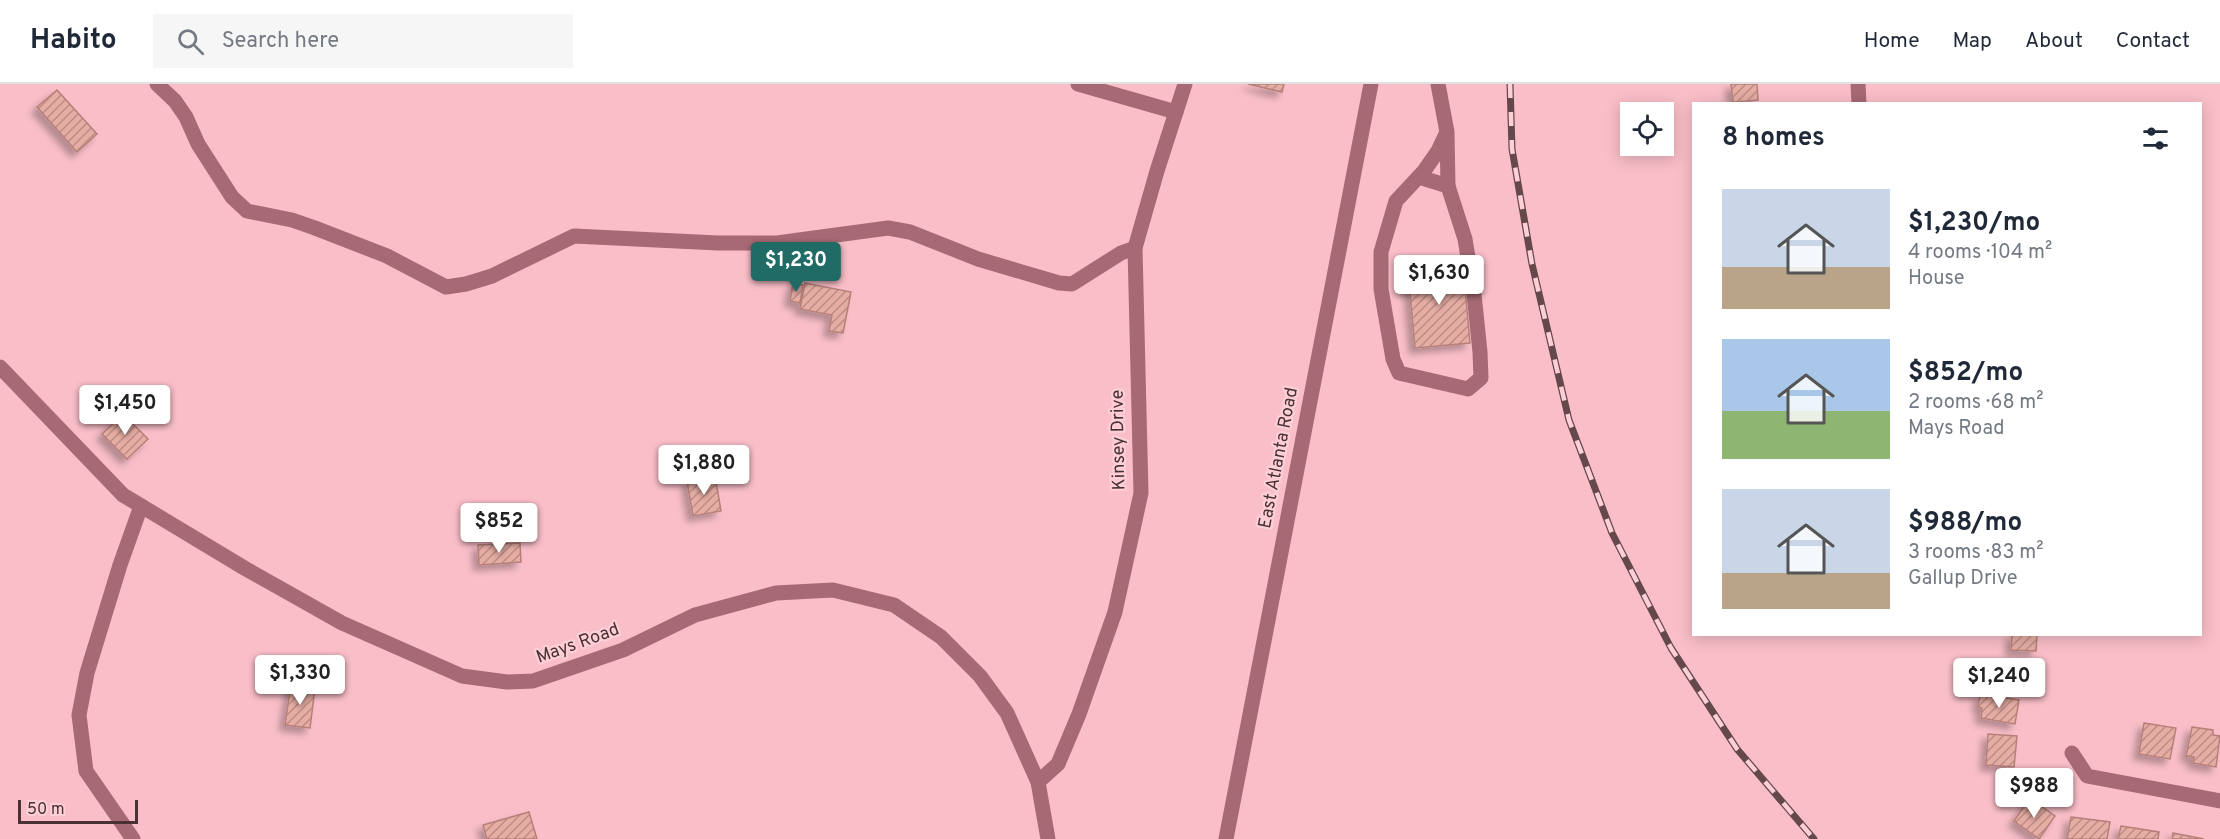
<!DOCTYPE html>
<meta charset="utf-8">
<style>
body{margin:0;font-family:Overpass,sans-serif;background:#f6f6f7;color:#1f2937;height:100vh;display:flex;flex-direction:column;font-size:22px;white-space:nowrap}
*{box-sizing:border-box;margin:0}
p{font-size:20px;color:#747a83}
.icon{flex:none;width:33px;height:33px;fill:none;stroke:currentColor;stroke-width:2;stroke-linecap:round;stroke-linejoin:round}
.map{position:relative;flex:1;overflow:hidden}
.sheet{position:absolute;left:1692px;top:18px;width:510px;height:534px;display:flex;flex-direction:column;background:#fff;border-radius:0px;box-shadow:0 3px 15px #0003}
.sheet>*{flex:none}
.controls{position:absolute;left:1620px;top:18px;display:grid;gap:12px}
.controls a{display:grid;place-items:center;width:54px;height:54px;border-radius:0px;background:#fff;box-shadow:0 3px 15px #0003;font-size:30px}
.scale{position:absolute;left:18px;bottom:15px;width:120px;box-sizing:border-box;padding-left:6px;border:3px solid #483134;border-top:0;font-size:16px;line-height:21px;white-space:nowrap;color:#483134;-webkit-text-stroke:4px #ffcfd7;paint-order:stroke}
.price{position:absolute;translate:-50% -51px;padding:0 14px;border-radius:6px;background:#fff;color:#222;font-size:20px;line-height:39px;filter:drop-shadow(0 2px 3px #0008)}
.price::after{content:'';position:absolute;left:50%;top:36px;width:18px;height:14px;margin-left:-9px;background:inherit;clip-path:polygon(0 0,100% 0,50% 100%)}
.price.on{background:#216b66;color:#fff}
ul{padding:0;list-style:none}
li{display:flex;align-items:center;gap:18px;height:150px;padding:0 30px}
li span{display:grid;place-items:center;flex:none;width:168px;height:120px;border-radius:0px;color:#555}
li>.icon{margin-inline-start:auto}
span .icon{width:72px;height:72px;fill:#fffc;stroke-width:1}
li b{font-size:26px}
h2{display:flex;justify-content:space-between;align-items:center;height:72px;padding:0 30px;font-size:26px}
header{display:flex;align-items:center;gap:36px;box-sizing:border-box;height:84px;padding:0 30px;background:#fff;border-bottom:2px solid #e0e1e3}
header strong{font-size:28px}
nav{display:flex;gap:33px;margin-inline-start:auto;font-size:21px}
.search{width:420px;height:54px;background:#f6f6f7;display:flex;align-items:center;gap:15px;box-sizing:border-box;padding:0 21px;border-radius:0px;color:#747a83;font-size:22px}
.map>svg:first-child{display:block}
.building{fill:url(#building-hatch);stroke:#b68079;stroke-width:1.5;filter:url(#shadow)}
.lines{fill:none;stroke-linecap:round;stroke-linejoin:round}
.minor{stroke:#a76975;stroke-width:15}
.rail-casing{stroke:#65484c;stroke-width:7}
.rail{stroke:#ffcfd7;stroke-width:4.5;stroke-dasharray:14;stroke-linecap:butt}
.labels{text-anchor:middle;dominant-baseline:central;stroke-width:4.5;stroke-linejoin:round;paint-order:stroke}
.street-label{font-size:18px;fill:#483134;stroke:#ffcfd7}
</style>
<header>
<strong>Habito</strong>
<div class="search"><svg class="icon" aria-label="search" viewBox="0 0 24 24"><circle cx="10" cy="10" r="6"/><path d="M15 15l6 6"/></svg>Search here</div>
<nav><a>Home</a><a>Map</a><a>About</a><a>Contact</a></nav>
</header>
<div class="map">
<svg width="2220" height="755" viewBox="0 0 2220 755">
<defs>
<pattern id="building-hatch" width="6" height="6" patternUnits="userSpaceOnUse" patternTransform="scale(1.5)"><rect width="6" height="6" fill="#e6ada4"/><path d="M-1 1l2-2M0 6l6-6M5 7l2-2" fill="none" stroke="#bc8d86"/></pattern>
<filter id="shadow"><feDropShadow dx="-5.5" dy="5.5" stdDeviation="3" flood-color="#0004"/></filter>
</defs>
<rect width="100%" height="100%" fill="#f9bec8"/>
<!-- building -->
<g class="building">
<path d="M 1248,0 L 1284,0 L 1282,8 Z"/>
<path d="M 1731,0 L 1757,0 L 1758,16 L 1733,18 Z"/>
<path d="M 57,6 L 97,50 L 77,68 L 37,23 Z"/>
<path d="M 1439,180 L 1439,184 L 1463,182 L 1470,259 L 1415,264 L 1408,187 L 1420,186 L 1419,182 Z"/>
<path d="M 793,199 L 803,201 L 800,219 L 790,217 Z"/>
<path d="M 805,199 L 851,208 L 843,249 L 829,247 L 832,231 L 800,225 Z"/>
<path d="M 123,330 L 148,355 L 127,375 L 102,350 Z"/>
<path d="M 715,392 L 721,427 L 693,432 L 687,397 Z"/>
<path d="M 520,459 L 521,478 L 479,481 L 478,461 Z"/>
<path d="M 2012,550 L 2037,550 L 2036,567 L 2011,566 Z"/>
<path d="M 291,600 L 315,604 L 310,644 L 285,641 Z"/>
<path d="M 1980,610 L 2019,616 L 2015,640 L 1981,634 L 1982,624 L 1978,623 Z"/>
<path d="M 2144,639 L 2176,644 L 2170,675 L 2139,670 Z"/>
<path d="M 2192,643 L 2213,646 L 2213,651 L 2220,652 L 2216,683 L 2193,679 L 2194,673 L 2186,672 Z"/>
<path d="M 1988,650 L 2017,652 L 2014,683 L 1986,681 Z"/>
<path d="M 2030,714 L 2055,732 L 2039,755 L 2014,737 Z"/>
<path d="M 529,728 L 537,755 L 487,755 L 483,741 Z"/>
<path d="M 2071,733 L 2110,738 L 2107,755 L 2067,755 Z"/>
<path d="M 2121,742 L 2159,748 L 2158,755 L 2118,755 Z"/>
<path d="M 2173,749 L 2204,755 L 2172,755 Z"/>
</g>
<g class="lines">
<!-- minor -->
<g class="minor">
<path d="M 157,0 L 175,17 L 186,33 L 198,60 L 232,113 L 247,127 L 292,136 L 315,144 L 387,172 L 446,203 L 466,200 L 492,192 L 574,152 L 718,159 L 777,159 L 888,144 L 910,148 L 978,175 L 1059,199 L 1072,200 L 1121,169 L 1135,164"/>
<path d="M 1078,0 L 1176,28"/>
<path d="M 1438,0 L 1447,48 L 1448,102 L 1465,155 L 1474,210 L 1480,268 L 1481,294 L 1468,305 L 1399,289 L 1393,275 L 1381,205 L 1381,168 L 1396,117 L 1424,87 L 1438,67 L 1447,48"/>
<path d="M 1858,0 L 1859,20"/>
<path d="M 1419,93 L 1448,102"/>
<path d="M 0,283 L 123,411 L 246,485 L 342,539 L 462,592 L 507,598 L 533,597 L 623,566 L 695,531 L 776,509 L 833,506 L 894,521 L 941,553 L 980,592 L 1007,629 L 1038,698 L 1048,755"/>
<path d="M 2072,669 L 2087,692 L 2220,717"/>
<path d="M 1038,698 L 1058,680 L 1079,630 L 1115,528 L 1141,409 L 1135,164 L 1157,87 L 1185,0"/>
<path d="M 133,755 L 86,687 L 79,631 L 87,589 L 120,481 L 141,422"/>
<path d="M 1226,755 L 1371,0"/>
</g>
<defs>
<path id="rail" d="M 1510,0 L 1512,65 L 1532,180 L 1569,336 L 1612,449 L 1671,564 L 1737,665 L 1814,755"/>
</defs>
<!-- rail casing -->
<use href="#rail" class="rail-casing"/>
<!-- rail -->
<use href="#rail" class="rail"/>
</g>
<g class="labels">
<!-- street labels -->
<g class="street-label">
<text transform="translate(1119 356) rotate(-91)">Kinsey Drive</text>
<text transform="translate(1279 374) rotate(-79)">East Atlanta Road</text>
<text transform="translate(578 560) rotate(-20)">Mays Road</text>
</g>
</g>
</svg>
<div class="controls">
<a><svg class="icon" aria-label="locate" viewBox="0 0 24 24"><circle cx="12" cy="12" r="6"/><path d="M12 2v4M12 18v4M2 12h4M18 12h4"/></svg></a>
</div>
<div class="scale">50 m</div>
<b class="price on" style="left:796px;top:209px">$1,230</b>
<b class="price" style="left:1439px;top:222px">$1,630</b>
<b class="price" style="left:125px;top:352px">$1,450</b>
<b class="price" style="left:704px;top:412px">$1,880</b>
<b class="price" style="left:499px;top:470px">$852</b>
<b class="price" style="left:300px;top:622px">$1,330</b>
<b class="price" style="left:1999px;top:625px">$1,240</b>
<b class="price" style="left:2034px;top:735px">$988</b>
<section class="sheet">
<h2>8 homes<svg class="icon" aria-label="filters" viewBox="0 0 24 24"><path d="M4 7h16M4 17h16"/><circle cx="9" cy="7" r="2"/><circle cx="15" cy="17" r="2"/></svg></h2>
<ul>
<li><span style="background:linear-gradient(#c9d6e8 65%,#b9a48a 0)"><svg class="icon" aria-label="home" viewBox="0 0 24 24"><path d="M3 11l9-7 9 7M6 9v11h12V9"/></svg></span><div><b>$1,230/mo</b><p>4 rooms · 104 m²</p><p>House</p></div></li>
<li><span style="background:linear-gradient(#a9c7e8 60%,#8fb573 0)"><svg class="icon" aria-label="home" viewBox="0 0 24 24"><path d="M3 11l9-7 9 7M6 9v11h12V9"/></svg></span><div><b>$852/mo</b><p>2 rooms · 68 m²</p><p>Mays Road</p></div></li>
<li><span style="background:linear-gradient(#c9d6e8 70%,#b9a48a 0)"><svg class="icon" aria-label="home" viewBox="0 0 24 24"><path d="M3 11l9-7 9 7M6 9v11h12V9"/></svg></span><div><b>$988/mo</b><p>3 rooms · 83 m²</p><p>Gallup Drive</p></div></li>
</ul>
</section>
</div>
